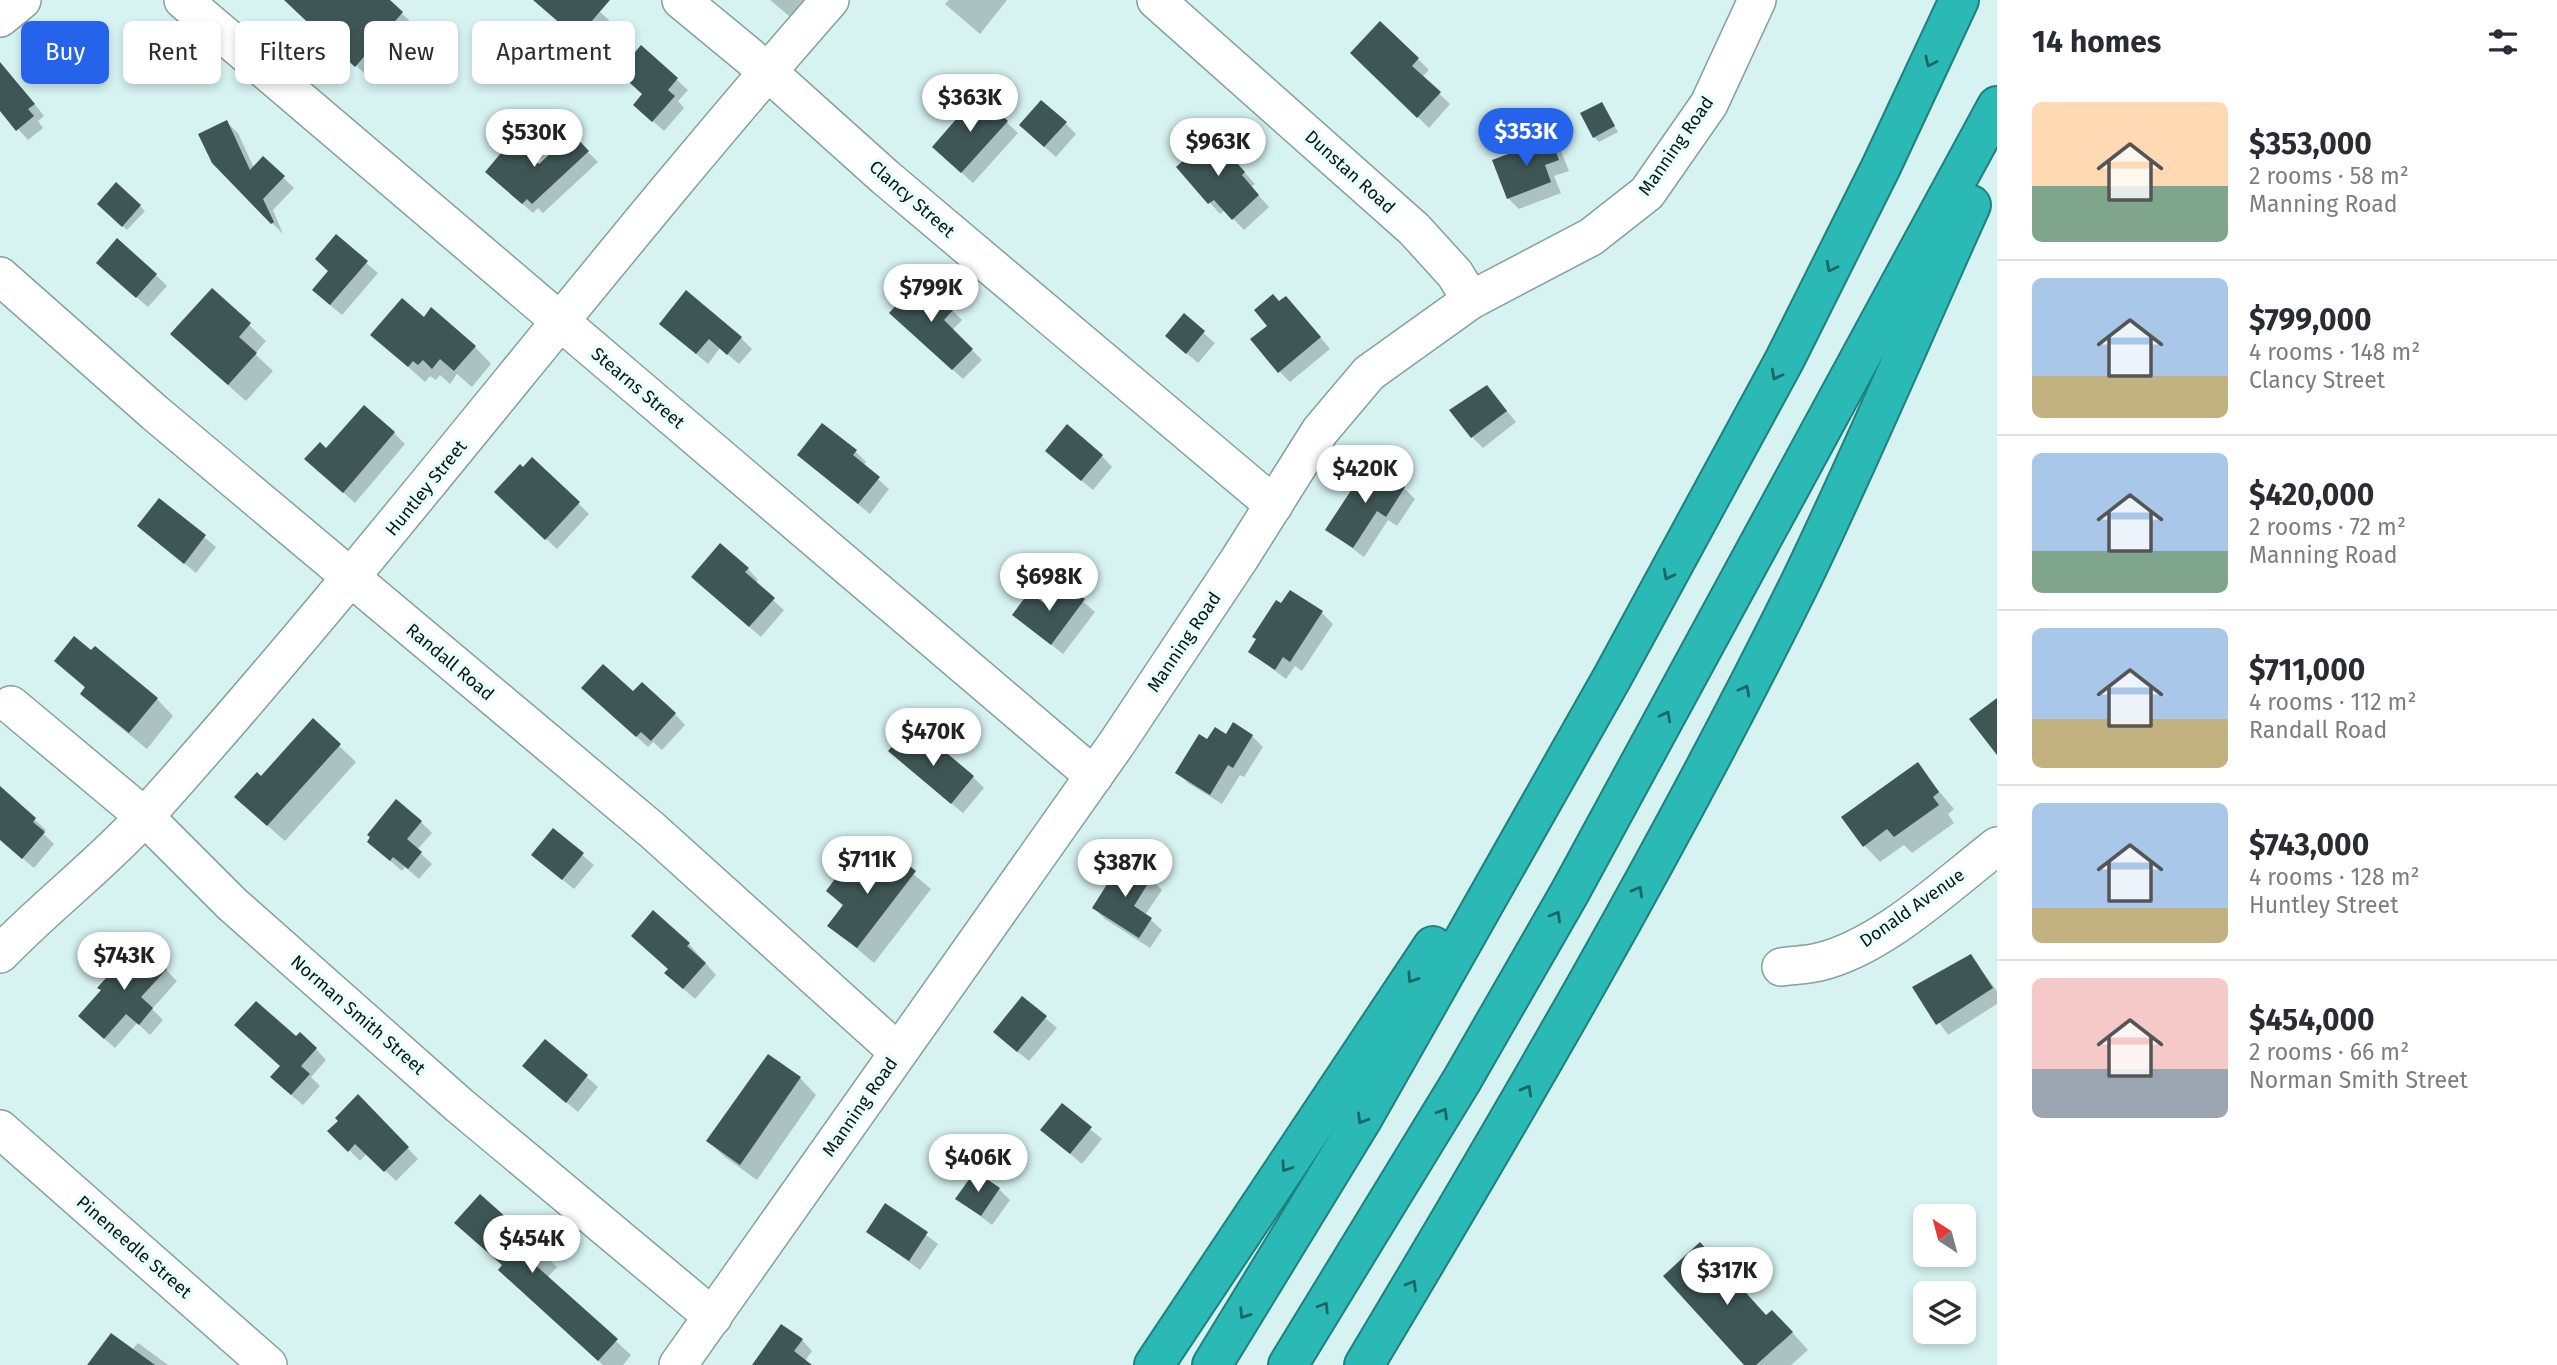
<!DOCTYPE html>
<meta charset="utf-8">
<style>
body{margin:0;font-family:"Fira Sans",sans-serif;background:#f7f7f7;color:#2b2b33;height:100vh;display:flex;flex-direction:column;font-size:26px;white-space:nowrap}
*{box-sizing:border-box;margin:0}
p{font-size:23px;color:#7c7c81}
.icon{flex:none;width:38px;height:38px;fill:none;stroke:currentColor;stroke-width:2;stroke-linecap:round;stroke-linejoin:round}
.map{position:relative;flex:1;overflow:hidden}
.side{display:flex;flex-direction:column;background:#fff;width:560px}
.side>*{flex:none}
.top-card{position:absolute;left:21px;top:21px;width:665px;height:63px;display:flex;gap:14px}
.needle{width:46px;rotate:324deg}
.controls{position:absolute;left:1913px;top:1204px;display:grid;gap:14px}
.controls a{display:grid;place-items:center;width:63px;height:63px;border-radius:10px;background:#fff;box-shadow:0 4px 10px #0003;font-size:35px}
.price{position:absolute;translate:-50% -60px;padding:0 16px;border-radius:24px;background:#fff;color:#222;font-size:23px;line-height:46px;filter:drop-shadow(0 2px 4px #0008)}
.price::after{content:'';position:absolute;left:50%;top:42px;width:21px;height:16px;margin-left:-10px;background:inherit;clip-path:polygon(0 0,100% 0,50% 100%)}
.price.selected{background:#2563eb;color:#fff}
ul{padding:0;list-style:none}
li{display:flex;align-items:center;gap:21px;height:175px;padding:0 35px}
li+li{border-top:2px solid #e1e1e2}
li span{display:grid;place-items:center;flex:none;width:196px;height:140px;border-radius:10px;color:#555}
li>.icon{margin-inline-start:auto}
span .icon{width:84px;height:84px;fill:#fffc;stroke-width:1}
li b{font-size:30px}
h2{display:flex;justify-content:space-between;align-items:center;height:84px;padding:0 35px;font-size:30px}
.tag{padding:0 24px;border-radius:10px;background:#fff;box-shadow:0 4px 10px #0003;font-size:24px;line-height:63px}
.tag.selected{background:#2563eb;color:#fff}
main{display:flex;flex:1;min-height:0}
.map>svg:first-child{display:block}
.shadow{fill:#0003}
.building{fill:#3e5756}
.lines{fill:none;stroke-linecap:round;stroke-linejoin:round}
.minor-casing{stroke:#85a09e;stroke-width:40}
.motorway-casing{stroke:#20807d;stroke-width:42}
.minor{stroke:#fff;stroke-width:37}
.motorway{stroke:#2bb9b5;stroke-width:38}
.oneway{stroke:#1b6765}
.labels{text-anchor:middle;dominant-baseline:central;stroke-width:7;stroke-linejoin:round;paint-order:stroke}
.street-label{font-size:18px;fill:#0b1515;stroke:#e8fffd}
</style>
<main>
<div class="map">
<svg width="1997" height="1365" viewBox="0 0 1997 1365">
<rect width="100%" height="100%" fill="#d6f3f1"/>
<!-- shadow -->
<g class="shadow">
<path d="M 291,0 L 387,0 L 411,22 L 366,75 L 289,2 Z"/>
<path d="M 553,0 L 587,0 L 611,22 L 589,47 L 556,19 Z"/>
<path d="M 770,0 L 812,0 L 795,21 Z"/>
<path d="M 949,0 L 1007,0 L 980,34 L 945,4 Z"/>
<path d="M 642,48 L 688,90 L 678,101 L 684,108 L 664,131 L 646,115 Z"/>
<path d="M 1353,53 L 1418,59 L 1429,70 L 1422,77 L 1450,104 L 1429,128 Z"/>
<path d="M 0,86 L 22,88 L 44,116 L 38,121 L 43,128 L 28,140 L 0,108 Z"/>
<path d="M 978,96 L 1018,133 L 973,183 L 945,157 Z"/>
<path d="M 1602,104 L 1618,132 L 1599,142 L 1594,137 Z"/>
<path d="M 227,123 L 238,133 L 254,168 L 263,158 L 294,188 L 273,210 L 283,234 L 272,223 Z"/>
<path d="M 1065,123 L 1076,134 L 1056,157 L 1032,136 Z"/>
<path d="M 572,136 L 598,162 L 543,213 L 538,208 L 533,213 L 497,182 L 539,166 Z"/>
<path d="M 1550,140 L 1561,151 L 1569,171 L 1554,176 L 1561,193 L 1519,209 L 1508,198 Z"/>
<path d="M 1223,148 L 1255,184 L 1251,187 L 1269,207 L 1244,230 L 1225,210 L 1220,214 L 1178,167 Z"/>
<path d="M 99,204 L 140,206 L 145,211 L 127,230 Z"/>
<path d="M 336,237 L 378,273 L 342,315 L 325,301 Z"/>
<path d="M 109,274 L 156,275 L 167,286 L 148,307 Z"/>
<path d="M 212,290 L 266,341 L 255,354 L 273,371 L 246,401 L 189,351 Z"/>
<path d="M 1280,303 L 1297,309 L 1330,349 L 1290,382 L 1279,371 L 1269,326 Z"/>
<path d="M 952,310 L 962,320 L 952,330 L 982,360 L 963,379 L 901,323 Z"/>
<path d="M 1184,316 L 1215,343 L 1198,363 L 1178,346 Z"/>
<path d="M 424,319 L 475,347 L 491,364 L 472,387 L 457,374 L 450,384 L 440,375 L 436,380 L 430,376 L 425,382 L 373,335 Z"/>
<path d="M 661,324 L 741,338 L 752,349 L 739,364 L 720,348 L 708,364 Z"/>
<path d="M 1487,387 L 1516,422 L 1483,448 L 1472,437 Z"/>
<path d="M 823,425 L 856,452 L 866,462 L 863,466 L 889,489 L 870,514 L 810,465 Z"/>
<path d="M 394,433 L 405,444 L 355,503 L 318,470 L 326,450 Z"/>
<path d="M 1102,456 L 1112,467 L 1093,490 L 1058,461 Z"/>
<path d="M 1404,488 L 1415,499 L 1397,526 L 1388,520 L 1364,557 L 1328,530 Z"/>
<path d="M 159,500 L 216,547 L 196,573 L 139,526 Z"/>
<path d="M 507,503 L 578,503 L 589,514 L 557,549 Z"/>
<path d="M 748,569 L 758,580 L 755,584 L 784,610 L 761,637 L 705,588 Z"/>
<path d="M 1065,586 L 1095,612 L 1063,654 L 1014,614 L 1048,609 Z"/>
<path d="M 1322,613 L 1333,624 L 1302,671 L 1295,666 L 1286,679 L 1250,652 Z"/>
<path d="M 56,661 L 157,699 L 173,716 L 147,749 L 99,710 L 82,694 L 86,689 Z"/>
<path d="M 634,694 L 675,714 L 685,725 L 662,750 L 653,742 L 648,747 L 594,698 Z"/>
<path d="M 313,721 L 356,762 L 285,841 L 253,813 L 261,779 Z"/>
<path d="M 1227,736 L 1252,736 L 1263,747 L 1244,777 L 1240,775 L 1222,804 L 1188,783 L 1177,772 L 1208,742 Z"/>
<path d="M 928,756 L 973,777 L 984,788 L 963,813 L 901,762 Z"/>
<path d="M 1917,765 L 1954,809 L 1948,814 L 1954,823 L 1912,853 L 1904,845 L 1880,862 L 1864,845 Z"/>
<path d="M 0,788 L 46,830 L 43,833 L 54,844 L 34,868 L 0,839 Z"/>
<path d="M 421,822 L 432,833 L 417,850 L 432,864 L 419,879 L 405,867 L 402,871 L 380,852 Z"/>
<path d="M 553,830 L 594,865 L 574,889 L 544,865 Z"/>
<path d="M 885,850 L 931,889 L 874,963 L 829,925 L 844,907 L 828,891 L 860,883 Z"/>
<path d="M 1151,879 L 1162,890 L 1145,915 L 1162,930 L 1150,948 L 1105,919 L 1094,908 Z"/>
<path d="M 653,913 L 689,944 L 716,975 L 695,999 L 678,984 Z"/>
<path d="M 1971,956 L 1997,991 L 1997,1004 L 1948,1035 L 1915,988 Z"/>
<path d="M 166,970 L 177,981 L 152,1009 L 163,1020 L 150,1035 L 137,1023 L 115,1048 L 91,1027 Z"/>
<path d="M 1023,999 L 1057,1028 L 1029,1061 L 1006,1043 Z"/>
<path d="M 296,1039 L 316,1049 L 326,1060 L 311,1077 L 320,1086 L 303,1105 L 283,1088 L 282,1066 Z"/>
<path d="M 546,1041 L 598,1087 L 578,1112 L 536,1077 Z"/>
<path d="M 800,1078 L 816,1095 L 757,1180 L 725,1157 L 708,1141 Z"/>
<path d="M 358,1097 L 418,1159 L 396,1181 L 367,1153 L 360,1161 L 330,1131 Z"/>
<path d="M 1062,1106 L 1102,1139 L 1082,1164 L 1042,1130 Z"/>
<path d="M 999,1189 L 1010,1200 L 992,1225 L 958,1199 Z"/>
<path d="M 886,1205 L 938,1244 L 920,1270 L 868,1232 Z"/>
<path d="M 542,1253 L 557,1267 L 547,1278 L 631,1355 L 623,1365 L 603,1365 L 500,1270 Z"/>
<path d="M 1767,1317 L 1789,1329 L 1808,1350 L 1791,1365 L 1746,1365 Z"/>
<path d="M 802,1340 L 812,1351 L 804,1362 L 807,1365 L 753,1365 Z"/>
<path d="M 138,1343 L 168,1365 L 94,1365 L 132,1350 Z"/>
</g>
<!-- building -->
<g class="building">
<path d="M 284,0 L 390,0 L 403,12 L 355,67 Z"/>
<path d="M 533,0 L 610,0 L 577,38 Z"/>
<path d="M 1380,21 L 1419,58 L 1412,66 L 1441,92 L 1417,118 L 1350,53 Z"/>
<path d="M 641,45 L 678,78 L 668,90 L 675,96 L 652,122 L 633,105 L 642,94 L 618,72 Z"/>
<path d="M 0,62 L 35,104 L 28,109 L 34,116 L 16,131 L 0,111 Z"/>
<path d="M 978,94 L 1008,121 L 961,173 L 932,147 Z"/>
<path d="M 1041,100 L 1067,122 L 1044,147 L 1019,125 Z"/>
<path d="M 1602,102 L 1615,126 L 1593,138 L 1580,113 Z"/>
<path d="M 227,120 L 250,170 L 263,156 L 285,176 L 263,199 L 274,222 L 271,224 L 212,163 L 198,134 Z"/>
<path d="M 572,133 L 589,151 L 532,204 L 527,199 L 522,204 L 485,172 L 512,140 L 539,164 Z"/>
<path d="M 1212,135 L 1245,172 L 1242,175 L 1259,195 L 1232,220 L 1214,200 L 1208,204 L 1176,167 Z"/>
<path d="M 1551,138 L 1559,160 L 1545,165 L 1551,182 L 1507,199 L 1492,160 Z"/>
<path d="M 116,182 L 141,205 L 122,227 L 97,204 Z"/>
<path d="M 336,234 L 368,261 L 330,305 L 312,290 L 328,271 L 315,259 Z"/>
<path d="M 117,238 L 157,274 L 136,298 L 96,263 Z"/>
<path d="M 920,279 L 954,309 L 944,320 L 973,349 L 952,370 L 889,313 Z"/>
<path d="M 212,288 L 251,323 L 239,337 L 257,353 L 228,385 L 170,334 Z"/>
<path d="M 686,290 L 742,337 L 727,355 L 709,339 L 696,354 L 659,324 Z"/>
<path d="M 1273,294 L 1279,301 L 1286,296 L 1321,337 L 1278,373 L 1250,339 L 1267,326 L 1254,310 Z"/>
<path d="M 402,298 L 424,317 L 431,307 L 476,346 L 454,371 L 440,359 L 432,369 L 423,360 L 418,365 L 413,361 L 408,367 L 370,335 Z"/>
<path d="M 1184,313 L 1205,331 L 1186,354 L 1165,336 Z"/>
<path d="M 1487,385 L 1507,411 L 1471,438 L 1449,410 Z"/>
<path d="M 364,405 L 395,432 L 343,493 L 304,459 L 320,442 L 326,448 Z"/>
<path d="M 822,423 L 857,450 L 853,455 L 880,477 L 858,504 L 797,455 Z"/>
<path d="M 1067,424 L 1103,455 L 1081,481 L 1045,451 Z"/>
<path d="M 532,457 L 580,502 L 545,540 L 494,492 L 520,464 L 523,467 Z"/>
<path d="M 1369,463 L 1405,487 L 1386,517 L 1377,511 L 1353,548 L 1325,530 Z"/>
<path d="M 159,498 L 206,535 L 184,564 L 137,526 Z"/>
<path d="M 720,543 L 749,568 L 745,572 L 775,598 L 749,627 L 691,577 Z"/>
<path d="M 1064,584 L 1085,599 L 1051,645 L 1012,615 L 1029,592 L 1048,606 Z"/>
<path d="M 1290,590 L 1323,611 L 1290,662 L 1283,657 L 1275,670 L 1248,652 L 1256,639 L 1252,637 L 1276,600 L 1281,603 Z"/>
<path d="M 74,636 L 91,650 L 95,646 L 158,698 L 129,733 L 80,694 L 85,687 L 54,661 Z"/>
<path d="M 603,664 L 633,691 L 642,682 L 676,713 L 651,741 L 641,732 L 636,737 L 581,688 Z"/>
<path d="M 1997,698 L 1997,755 L 1969,719 Z"/>
<path d="M 313,718 L 341,744 L 267,826 L 234,797 L 257,772 L 261,776 Z"/>
<path d="M 1233,722 L 1253,735 L 1233,768 L 1228,765 L 1210,795 L 1175,773 L 1199,734 L 1207,739 L 1215,727 L 1226,734 Z"/>
<path d="M 903,734 L 927,754 L 936,744 L 974,776 L 951,804 L 888,751 Z"/>
<path d="M 1918,762 L 1939,792 L 1933,797 L 1939,805 L 1894,837 L 1887,829 L 1863,847 L 1841,817 Z"/>
<path d="M 0,786 L 36,818 L 33,822 L 45,832 L 22,859 L 0,840 Z"/>
<path d="M 396,799 L 422,821 L 407,839 L 422,852 L 408,869 L 393,857 L 390,861 L 367,842 L 370,837 L 367,835 Z"/>
<path d="M 553,828 L 584,853 L 562,880 L 531,855 Z"/>
<path d="M 885,847 L 916,871 L 857,948 L 827,926 L 843,905 L 826,891 L 843,868 L 859,880 Z"/>
<path d="M 1123,859 L 1152,877 L 1134,906 L 1152,918 L 1139,938 L 1092,908 Z"/>
<path d="M 653,910 L 690,943 L 687,946 L 706,963 L 683,989 L 664,973 L 668,969 L 631,936 Z"/>
<path d="M 138,942 L 167,969 L 141,997 L 153,1008 L 139,1025 L 126,1014 L 104,1039 L 78,1016 L 101,990 L 97,988 Z"/>
<path d="M 1971,954 L 1993,988 L 1936,1025 L 1912,987 Z"/>
<path d="M 1022,996 L 1047,1016 L 1017,1052 L 993,1032 Z"/>
<path d="M 256,1001 L 296,1036 L 300,1032 L 317,1048 L 301,1066 L 310,1074 L 291,1095 L 270,1077 L 280,1066 L 234,1025 Z"/>
<path d="M 545,1039 L 588,1075 L 566,1103 L 522,1066 Z"/>
<path d="M 768,1054 L 801,1077 L 740,1165 L 706,1141 Z"/>
<path d="M 358,1094 L 409,1147 L 384,1172 L 355,1144 L 348,1152 L 327,1131 L 338,1121 L 335,1118 Z"/>
<path d="M 1062,1103 L 1092,1127 L 1070,1154 L 1040,1130 Z"/>
<path d="M 975,1171 L 1000,1188 L 981,1216 L 955,1199 Z"/>
<path d="M 480,1194 L 544,1251 L 533,1263 L 618,1339 L 598,1361 L 498,1270 L 502,1265 L 454,1223 Z"/>
<path d="M 885,1203 L 928,1232 L 909,1261 L 866,1232 Z"/>
<path d="M 1700,1242 L 1766,1315 L 1772,1310 L 1793,1332 L 1756,1365 L 1744,1365 L 1663,1276 Z"/>
<path d="M 781,1324 L 803,1339 L 794,1351 L 812,1365 L 752,1365 Z"/>
<path d="M 111,1333 L 155,1365 L 87,1365 Z"/>
</g>
<g class="lines">
<defs>
<g id="minor">
<path d="M 183,0 L 1094,776"/>
<path d="M 681,0 L 767,71 L 885,177 L 1274,505"/>
<path d="M 1156,0 L 1414,229 L 1455,274 L 1471,300"/>
<path d="M 0,18 L 22,0"/>
<path d="M 0,276 L 155,413 L 652,830 L 898,1052"/>
<path d="M 11,705 L 145,817 L 232,904 L 459,1105 L 713,1317"/>
<path d="M 0,954 C 47,905 102,864 147,814 C 384,550 596,266 830,0"/>
<path d="M 1781,967 C 1794,965 1807,965 1819,962 C 1882,947 1947,885 1997,846"/>
<path d="M 0,1129 L 268,1365"/>
<path d="M 678,1365 L 1117,743 L 1240,558 L 1320,431 L 1369,373 L 1471,300 L 1591,237 L 1647,193 L 1709,104 L 1757,0"/>
</g>
<g id="motorway">
<path d="M 1154,1365 L 1433,946"/>
<path d="M 1212,1365 L 1364,1116 L 1613,676 L 1785,359 L 1881,167 L 1959,0"/>
<path d="M 1288,1365 L 1462,1080 L 1570,892 L 1997,106"/>
<path d="M 1364,1365 C 1517,1109 1668,851 1800,583 C 1860,459 1914,331 1971,205"/>
</g>
</defs>
<!-- minor casing -->
<use href="#minor" class="minor-casing"/>
<!-- motorway casing -->
<use href="#motorway" class="motorway-casing"/>
<!-- minor -->
<use href="#minor" class="minor"/>
<!-- motorway -->
<use href="#motorway" class="motorway"/>
</g>
<!-- one-way arrows -->
<defs><path id="oneway-chevron" d="M-2-3.5L2.5 0L-2 3.5" fill="none" stroke-width="1.6" stroke-linecap="round" stroke-linejoin="round" transform="scale(1.75)"/></defs>
<g class="oneway">
<use href="#oneway-chevron" transform="translate(1930 62) rotate(115)"/>
<use href="#oneway-chevron" transform="translate(1831 267) rotate(117)"/>
<use href="#oneway-chevron" transform="translate(1776 375) rotate(118)"/>
<use href="#oneway-chevron" transform="translate(1668 575) rotate(118)"/>
<use href="#oneway-chevron" transform="translate(1745 690) rotate(-62)"/>
<use href="#oneway-chevron" transform="translate(1666 716) rotate(-62)"/>
<use href="#oneway-chevron" transform="translate(1638 891) rotate(-61)"/>
<use href="#oneway-chevron" transform="translate(1556 916) rotate(-60)"/>
<use href="#oneway-chevron" transform="translate(1412 978) rotate(124)"/>
<use href="#oneway-chevron" transform="translate(1527 1090) rotate(-61)"/>
<use href="#oneway-chevron" transform="translate(1443 1113) rotate(-59)"/>
<use href="#oneway-chevron" transform="translate(1362 1119) rotate(121)"/>
<use href="#oneway-chevron" transform="translate(1286 1167) rotate(124)"/>
<use href="#oneway-chevron" transform="translate(1412 1285) rotate(-59)"/>
<use href="#oneway-chevron" transform="translate(1324 1307) rotate(-58)"/>
<use href="#oneway-chevron" transform="translate(1244 1314) rotate(123)"/>
</g>
<g class="labels">
<!-- street labels -->
<g class="street-label">
<text transform="translate(1676 146) rotate(-55)">Manning Road</text>
<text transform="translate(1350 172) rotate(42)">Dunstan Road</text>
<text transform="translate(912 199) rotate(41)">Clancy Street</text>
<text transform="translate(638 388) rotate(40)">Stearns Street</text>
<text transform="translate(426 488) rotate(-51)">Huntley Street</text>
<text transform="translate(1184 642) rotate(-56)">Manning Road</text>
<text transform="translate(450 662) rotate(40)">Randall Road</text>
<text transform="translate(1912 908) rotate(-35)">Donald Avenue</text>
<text transform="translate(358 1015) rotate(41)">Norman Smith Street</text>
<text transform="translate(860 1107) rotate(-55)">Manning Road</text>
<text transform="translate(134 1247) rotate(41)">Pineneedle Street</text>
</g>
</g>
</svg>
<div class="controls">
<a><svg class="needle" viewBox="-14 -14 28 28"><path d="M0-13l5 13h-10z" fill="#e53935"/><path d="M0 13l5-13h-10z" fill="#7c7c81"/></svg></a>
<a><svg class="icon" aria-label="layers" viewBox="0 0 24 24"><path d="M12 4l9 5-9 5-9-5zM3 14l9 5 9-5"/></svg></a>
</div>
<b class="price" style="left:970px;top:134px">$363K</b>
<b class="price selected" style="left:1526px;top:168px">$353K</b>
<b class="price" style="left:534px;top:169px">$530K</b>
<b class="price" style="left:1218px;top:178px">$963K</b>
<b class="price" style="left:931px;top:324px">$799K</b>
<b class="price" style="left:1365px;top:505px">$420K</b>
<b class="price" style="left:1049px;top:613px">$698K</b>
<b class="price" style="left:933px;top:768px">$470K</b>
<b class="price" style="left:867px;top:896px">$711K</b>
<b class="price" style="left:1125px;top:899px">$387K</b>
<b class="price" style="left:124px;top:992px">$743K</b>
<b class="price" style="left:978px;top:1194px">$406K</b>
<b class="price" style="left:532px;top:1275px">$454K</b>
<b class="price" style="left:1727px;top:1307px">$317K</b>
<div class="top-card">
<a class="tag selected">Buy</a>
<a class="tag">Rent</a>
<a class="tag">Filters</a>
<a class="tag">New</a>
<a class="tag">Apartment</a>
</div>
</div>
<section class="side">
<h2>14 homes<svg class="icon" aria-label="filters" viewBox="0 0 24 24"><path d="M4 7h16M4 17h16"/><circle cx="9" cy="7" r="2"/><circle cx="15" cy="17" r="2"/></svg></h2>
<ul>
<li><span style="background:linear-gradient(#ffd9b3 60%,#7fa58c 0)"><svg class="icon" aria-label="home" viewBox="0 0 24 24"><path d="M3 11l9-7 9 7M6 9v11h12V9"/></svg></span><div><b>$353,000</b><p>2 rooms · 58 m²</p><p>Manning Road</p></div></li>
<li><span style="background:linear-gradient(#a9c7e8 70%,#c2b280 0)"><svg class="icon" aria-label="home" viewBox="0 0 24 24"><path d="M3 11l9-7 9 7M6 9v11h12V9"/></svg></span><div><b>$799,000</b><p>4 rooms · 148 m²</p><p>Clancy Street</p></div></li>
<li><span style="background:linear-gradient(#a9c7e8 70%,#7fa58c 0)"><svg class="icon" aria-label="home" viewBox="0 0 24 24"><path d="M3 11l9-7 9 7M6 9v11h12V9"/></svg></span><div><b>$420,000</b><p>2 rooms · 72 m²</p><p>Manning Road</p></div></li>
<li><span style="background:linear-gradient(#a9c7e8 65%,#c2b280 0)"><svg class="icon" aria-label="home" viewBox="0 0 24 24"><path d="M3 11l9-7 9 7M6 9v11h12V9"/></svg></span><div><b>$711,000</b><p>4 rooms · 112 m²</p><p>Randall Road</p></div></li>
<li><span style="background:linear-gradient(#a9c7e8 75%,#c2b280 0)"><svg class="icon" aria-label="home" viewBox="0 0 24 24"><path d="M3 11l9-7 9 7M6 9v11h12V9"/></svg></span><div><b>$743,000</b><p>4 rooms · 128 m²</p><p>Huntley Street</p></div></li>
<li><span style="background:linear-gradient(#f6c9c9 65%,#9aa5b1 0)"><svg class="icon" aria-label="home" viewBox="0 0 24 24"><path d="M3 11l9-7 9 7M6 9v11h12V9"/></svg></span><div><b>$454,000</b><p>2 rooms · 66 m²</p><p>Norman Smith Street</p></div></li>
</ul>
</section>
</main>
